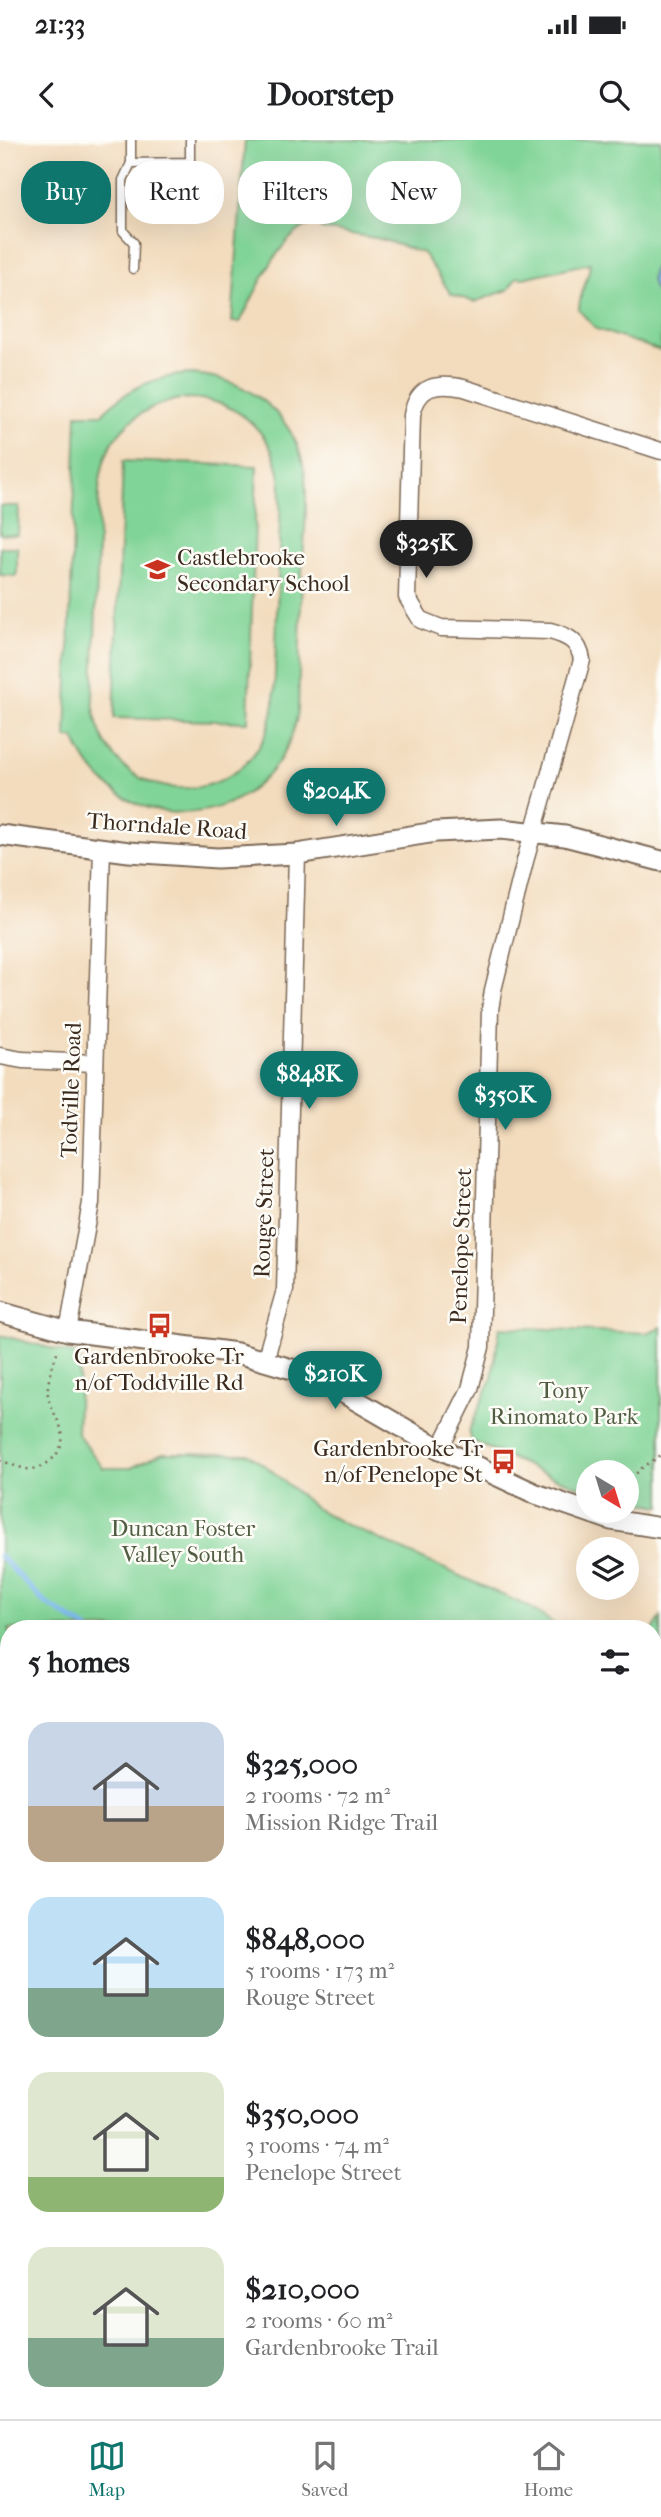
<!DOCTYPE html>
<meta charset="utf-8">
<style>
body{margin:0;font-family:"IM FELL French Canon",serif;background:#f6f6f6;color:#202124;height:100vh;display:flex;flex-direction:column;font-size:26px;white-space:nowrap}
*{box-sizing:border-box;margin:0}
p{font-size:23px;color:#757577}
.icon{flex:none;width:38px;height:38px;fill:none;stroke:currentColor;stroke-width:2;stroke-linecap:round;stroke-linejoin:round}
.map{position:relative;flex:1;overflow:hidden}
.sheet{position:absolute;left:0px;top:1480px;width:662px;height:800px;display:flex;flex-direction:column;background:#fff;border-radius:28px 28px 0 0;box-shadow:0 7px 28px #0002}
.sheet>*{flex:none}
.hud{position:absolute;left:21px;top:21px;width:620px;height:63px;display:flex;gap:14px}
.needle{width:46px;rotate:142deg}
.controls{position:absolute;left:576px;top:1320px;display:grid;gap:14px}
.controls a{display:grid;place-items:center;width:63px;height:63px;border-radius:50%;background:#fff;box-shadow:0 7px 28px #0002;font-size:35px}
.price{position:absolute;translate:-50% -60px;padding:0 16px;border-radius:24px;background:#0f766e;color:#fff;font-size:23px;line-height:46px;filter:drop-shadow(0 2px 4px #0008)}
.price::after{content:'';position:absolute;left:50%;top:42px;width:21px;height:16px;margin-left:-10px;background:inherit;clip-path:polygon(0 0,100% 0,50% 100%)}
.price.selected{background:#222;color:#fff}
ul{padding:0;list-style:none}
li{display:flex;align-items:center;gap:21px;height:175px;padding:0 28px}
li span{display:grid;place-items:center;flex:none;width:196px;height:140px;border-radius:21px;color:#555}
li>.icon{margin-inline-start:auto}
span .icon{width:84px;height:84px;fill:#fffc;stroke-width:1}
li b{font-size:30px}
h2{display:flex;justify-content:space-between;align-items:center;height:84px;padding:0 28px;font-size:30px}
.tag{padding:0 24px;border-radius:28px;background:#fff;box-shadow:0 7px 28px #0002;font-size:24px;line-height:63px}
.tag.selected{background:#0f766e;color:#fff}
.status{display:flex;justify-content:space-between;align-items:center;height:49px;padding:0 35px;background:#fff;direction:ltr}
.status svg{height:19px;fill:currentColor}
header{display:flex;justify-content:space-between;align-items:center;height:91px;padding:0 28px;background:#fff;font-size:32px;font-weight:700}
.dock{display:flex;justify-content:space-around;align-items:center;height:98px;border-top:2px solid #e0e0e0;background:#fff;font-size:19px;color:#757577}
.dock a{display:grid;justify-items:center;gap:4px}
.dock .selected{color:#0f766e}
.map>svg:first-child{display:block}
.green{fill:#81d497;stroke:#5e7f5a;stroke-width:2;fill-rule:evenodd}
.water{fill:#7fb9f0;stroke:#5d7287;stroke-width:2}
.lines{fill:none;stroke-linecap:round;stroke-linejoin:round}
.stream{stroke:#7fb9f0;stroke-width:5}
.service-casing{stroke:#7b6856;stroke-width:11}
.minor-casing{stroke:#7b6856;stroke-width:19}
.tertiary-casing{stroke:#7b6856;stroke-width:23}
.path{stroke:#7b6856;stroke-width:2.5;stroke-dasharray:2 5;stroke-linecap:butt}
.service{stroke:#fff;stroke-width:8}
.minor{stroke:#fff;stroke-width:16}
.tertiary{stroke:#fff;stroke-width:19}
.labels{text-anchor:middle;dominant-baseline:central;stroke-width:5;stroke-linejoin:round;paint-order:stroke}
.poi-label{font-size:23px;fill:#3b2a1e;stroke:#fdfcf7;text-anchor:start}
.street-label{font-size:23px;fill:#3b2a1e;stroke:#fdfcf7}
.park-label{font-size:23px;fill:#505d42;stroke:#fdfcf7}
</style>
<div class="status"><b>21:33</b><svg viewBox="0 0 49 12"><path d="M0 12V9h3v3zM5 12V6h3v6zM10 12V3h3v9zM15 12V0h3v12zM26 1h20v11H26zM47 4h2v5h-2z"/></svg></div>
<header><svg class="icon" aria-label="back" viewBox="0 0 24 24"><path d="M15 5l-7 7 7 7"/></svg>Doorstep<svg class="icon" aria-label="search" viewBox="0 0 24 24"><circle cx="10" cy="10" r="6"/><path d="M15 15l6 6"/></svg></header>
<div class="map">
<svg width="661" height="2279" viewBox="0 0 661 2279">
<rect width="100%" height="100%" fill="#fdfcf7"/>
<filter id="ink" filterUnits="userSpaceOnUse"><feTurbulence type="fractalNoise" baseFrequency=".0143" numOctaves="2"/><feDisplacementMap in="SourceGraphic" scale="14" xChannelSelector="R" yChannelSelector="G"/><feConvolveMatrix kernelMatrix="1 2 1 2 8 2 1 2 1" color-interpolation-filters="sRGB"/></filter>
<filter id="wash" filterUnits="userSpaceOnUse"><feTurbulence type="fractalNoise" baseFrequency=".00686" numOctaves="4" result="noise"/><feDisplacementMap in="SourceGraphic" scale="28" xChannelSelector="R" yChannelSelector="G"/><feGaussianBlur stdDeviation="1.57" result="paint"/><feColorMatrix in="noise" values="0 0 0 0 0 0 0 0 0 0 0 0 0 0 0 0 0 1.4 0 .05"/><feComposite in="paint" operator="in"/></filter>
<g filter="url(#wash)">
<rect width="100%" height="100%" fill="#f3dcbd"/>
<!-- green -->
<g class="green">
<path d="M 245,0 L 661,0 L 661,211 L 596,189 L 579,170 C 579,153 589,140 590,123 L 523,138 L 517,137 L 508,150 L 474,162 L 451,154 L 423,113 L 381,99 L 321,89 L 321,84 C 284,80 255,155 240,182 L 232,182 Z"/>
<path d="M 192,234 C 249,238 298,277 305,336 C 308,367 304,400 302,432 C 301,478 299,524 298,571 C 278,691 122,711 74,598 L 66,598 L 77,274 L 102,274 C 127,248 156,235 192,234 ZM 189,258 C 241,260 278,297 281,349 L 274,563 C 259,680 99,675 93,557 C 95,507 96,457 98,407 C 99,376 95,340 108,311 C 123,279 154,261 189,258 Z"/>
<path d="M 123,321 L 257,326 L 248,582 L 114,578 Z"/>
<path d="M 0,366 L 19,366 L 18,395 L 0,394 Z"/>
<path d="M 0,407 L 17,407 L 17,436 L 0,435 Z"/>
<path d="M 500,1187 L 646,1193 L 661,1187 L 661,1366 L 627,1360 L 626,1332 L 588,1332 L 588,1350 L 550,1336 L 472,1301 L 469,1291 L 492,1238 Z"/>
<path d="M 0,1195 L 80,1216 L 77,1293 L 103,1328 L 131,1328 L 163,1313 L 248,1314 L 271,1330 L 315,1368 L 341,1382 L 529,1467 L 562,1489 L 9,1489 L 9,1609 L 0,1602 Z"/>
<path d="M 661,1477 L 661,1916 L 653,1917 L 653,1490 Z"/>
<path d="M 9,1673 L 9,1732 L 0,1722 L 0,1690 Z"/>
</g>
<!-- water -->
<path class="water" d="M 661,121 L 661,154 L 656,152 C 649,141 650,130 661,121 Z"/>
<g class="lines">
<!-- stream -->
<g class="stream">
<path d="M 0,1416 L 44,1462 L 87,1489"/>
<path d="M 653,1732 L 661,1733"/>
</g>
</g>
</g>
<g filter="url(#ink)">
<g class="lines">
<defs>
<g id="service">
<path d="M 131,0 L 131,23 L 190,22 L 190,0"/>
<path d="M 131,23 L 123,40 L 123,91 L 134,103 L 133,129"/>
</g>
<g id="minor">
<path d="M 0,916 L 22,920 L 95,923"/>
<path d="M 68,1191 L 91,1063 L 102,709"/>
<path d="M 265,1221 L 285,1150 L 297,714"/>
<path d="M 440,1309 L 470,1249 L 481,1207 L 490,870 L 493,850 L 525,721 L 582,520 C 579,501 568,496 550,491 L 441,488 L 421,480 L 407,457 L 412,275 C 418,244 438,243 464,248 L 661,311"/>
<path d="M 653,2165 L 661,2166"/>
<path d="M 0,2241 L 9,2241"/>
<path d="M 81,2279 L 81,2272"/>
<path d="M 262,2279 L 263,2272"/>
<path d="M 433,2279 L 433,2272"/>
</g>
<g id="tertiary">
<path d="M 0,695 L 129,712 L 217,718 L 297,714 L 436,692 L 501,689 L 565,696 L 661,721"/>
<path d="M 0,1172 L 68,1191 L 237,1213 L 295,1230 L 328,1244 L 440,1309 L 536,1354 L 611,1380 L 661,1388"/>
<path d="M 0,1756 L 9,1765"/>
<path d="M 653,1940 L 661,1939"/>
</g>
</defs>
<!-- service casing -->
<use href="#service" class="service-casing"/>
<!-- minor casing -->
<use href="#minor" class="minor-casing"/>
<!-- tertiary casing -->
<use href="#tertiary" class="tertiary-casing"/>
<!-- path -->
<g class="path">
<path d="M 0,1320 C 8,1323 17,1327 26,1329 C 45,1331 66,1312 62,1292 C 59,1279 50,1269 48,1256 C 46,1241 54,1224 58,1209"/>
<path d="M 626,1343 L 642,1328 L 661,1315"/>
<path d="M 0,1566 L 9,1576"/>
<path d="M 653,1781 L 661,1782"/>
</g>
<!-- service -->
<use href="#service" class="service"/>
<!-- minor -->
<use href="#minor" class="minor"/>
<!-- tertiary -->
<use href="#tertiary" class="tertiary"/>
</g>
</g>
<!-- icons -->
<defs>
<symbol id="school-bare" viewBox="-9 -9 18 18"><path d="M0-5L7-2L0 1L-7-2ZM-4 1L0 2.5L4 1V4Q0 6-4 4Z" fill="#c8321e" stroke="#fdfcf7" stroke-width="2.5" paint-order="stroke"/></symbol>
<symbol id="bus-bare" viewBox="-9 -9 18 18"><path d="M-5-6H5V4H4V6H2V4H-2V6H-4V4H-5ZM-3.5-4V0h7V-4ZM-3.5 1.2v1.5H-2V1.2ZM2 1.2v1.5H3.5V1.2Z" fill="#c8321e" stroke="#fdfcf7" stroke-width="2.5" paint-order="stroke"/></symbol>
</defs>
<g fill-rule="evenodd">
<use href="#school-bare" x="140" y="412" width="35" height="35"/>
<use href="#bus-bare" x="142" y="1168" width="35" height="35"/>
<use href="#bus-bare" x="486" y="1304" width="35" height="35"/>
</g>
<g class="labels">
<!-- poi labels -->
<g class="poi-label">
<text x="177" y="417">Castlebrooke<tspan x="177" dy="26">Secondary School</tspan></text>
<text x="159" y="1216" text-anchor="middle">Gardenbrooke Tr<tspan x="159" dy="26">n/of Toddville Rd</tspan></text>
<text x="483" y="1308" text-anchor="end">Gardenbrooke Tr<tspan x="483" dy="26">n/of Penelope St</tspan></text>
</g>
<!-- street labels -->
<g class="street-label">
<text transform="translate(167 686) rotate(4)">Thorndale Road</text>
<text transform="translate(71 950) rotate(-88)">Todville Road</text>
<text transform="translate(264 1073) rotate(-88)">Rouge Street</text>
<text transform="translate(461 1106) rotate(-88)">Penelope Street</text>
</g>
<!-- park labels -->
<g class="park-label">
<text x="564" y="1250">Tony<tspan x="564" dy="26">Rinomato Park</tspan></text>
<text x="183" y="1388">Duncan Foster<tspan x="183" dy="26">Valley South</tspan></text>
</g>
</g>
</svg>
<div class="controls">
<a><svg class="needle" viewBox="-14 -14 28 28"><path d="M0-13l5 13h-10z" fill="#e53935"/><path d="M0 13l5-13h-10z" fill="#757577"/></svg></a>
<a><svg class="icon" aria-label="layers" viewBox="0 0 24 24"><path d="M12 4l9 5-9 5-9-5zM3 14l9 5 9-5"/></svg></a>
</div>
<b class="price selected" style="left:426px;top:440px">$325K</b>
<b class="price" style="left:336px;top:688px">$204K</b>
<b class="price" style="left:309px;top:971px">$848K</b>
<b class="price" style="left:505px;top:992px">$350K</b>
<b class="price" style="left:335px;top:1271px">$210K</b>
<div class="hud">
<a class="tag selected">Buy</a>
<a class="tag">Rent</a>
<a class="tag">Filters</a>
<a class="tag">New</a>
</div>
<section class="sheet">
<h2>5 homes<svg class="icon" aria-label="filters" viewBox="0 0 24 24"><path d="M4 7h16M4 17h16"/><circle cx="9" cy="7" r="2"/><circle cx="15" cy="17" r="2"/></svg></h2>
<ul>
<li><span style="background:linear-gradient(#c9d6e8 60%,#b9a48a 0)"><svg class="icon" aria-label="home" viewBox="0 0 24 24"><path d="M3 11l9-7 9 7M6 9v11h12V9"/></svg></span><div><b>$325,000</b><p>2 rooms · 72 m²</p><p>Mission Ridge Trail</p></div></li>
<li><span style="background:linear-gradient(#bfe0f5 65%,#7fa58c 0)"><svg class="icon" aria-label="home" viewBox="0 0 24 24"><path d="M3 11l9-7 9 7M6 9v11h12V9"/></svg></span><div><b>$848,000</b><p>5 rooms · 173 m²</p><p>Rouge Street</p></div></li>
<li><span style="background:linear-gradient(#dfe7d0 75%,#8fb573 0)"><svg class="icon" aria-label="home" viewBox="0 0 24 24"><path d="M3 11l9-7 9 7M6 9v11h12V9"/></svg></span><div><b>$350,000</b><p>3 rooms · 74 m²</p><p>Penelope Street</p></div></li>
<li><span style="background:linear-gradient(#dfe7d0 65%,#7fa58c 0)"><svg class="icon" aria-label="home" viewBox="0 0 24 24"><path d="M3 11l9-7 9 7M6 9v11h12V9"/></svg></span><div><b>$210,000</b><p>2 rooms · 60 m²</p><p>Gardenbrooke Trail</p></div></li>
</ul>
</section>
</div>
<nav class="dock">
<a class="selected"><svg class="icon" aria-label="map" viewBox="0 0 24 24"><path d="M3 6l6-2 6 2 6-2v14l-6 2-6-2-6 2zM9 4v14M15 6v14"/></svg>Map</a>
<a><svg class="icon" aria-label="saved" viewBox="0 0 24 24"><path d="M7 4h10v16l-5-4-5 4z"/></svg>Saved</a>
<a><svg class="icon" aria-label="home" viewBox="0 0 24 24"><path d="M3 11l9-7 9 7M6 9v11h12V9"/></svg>Home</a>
</nav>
